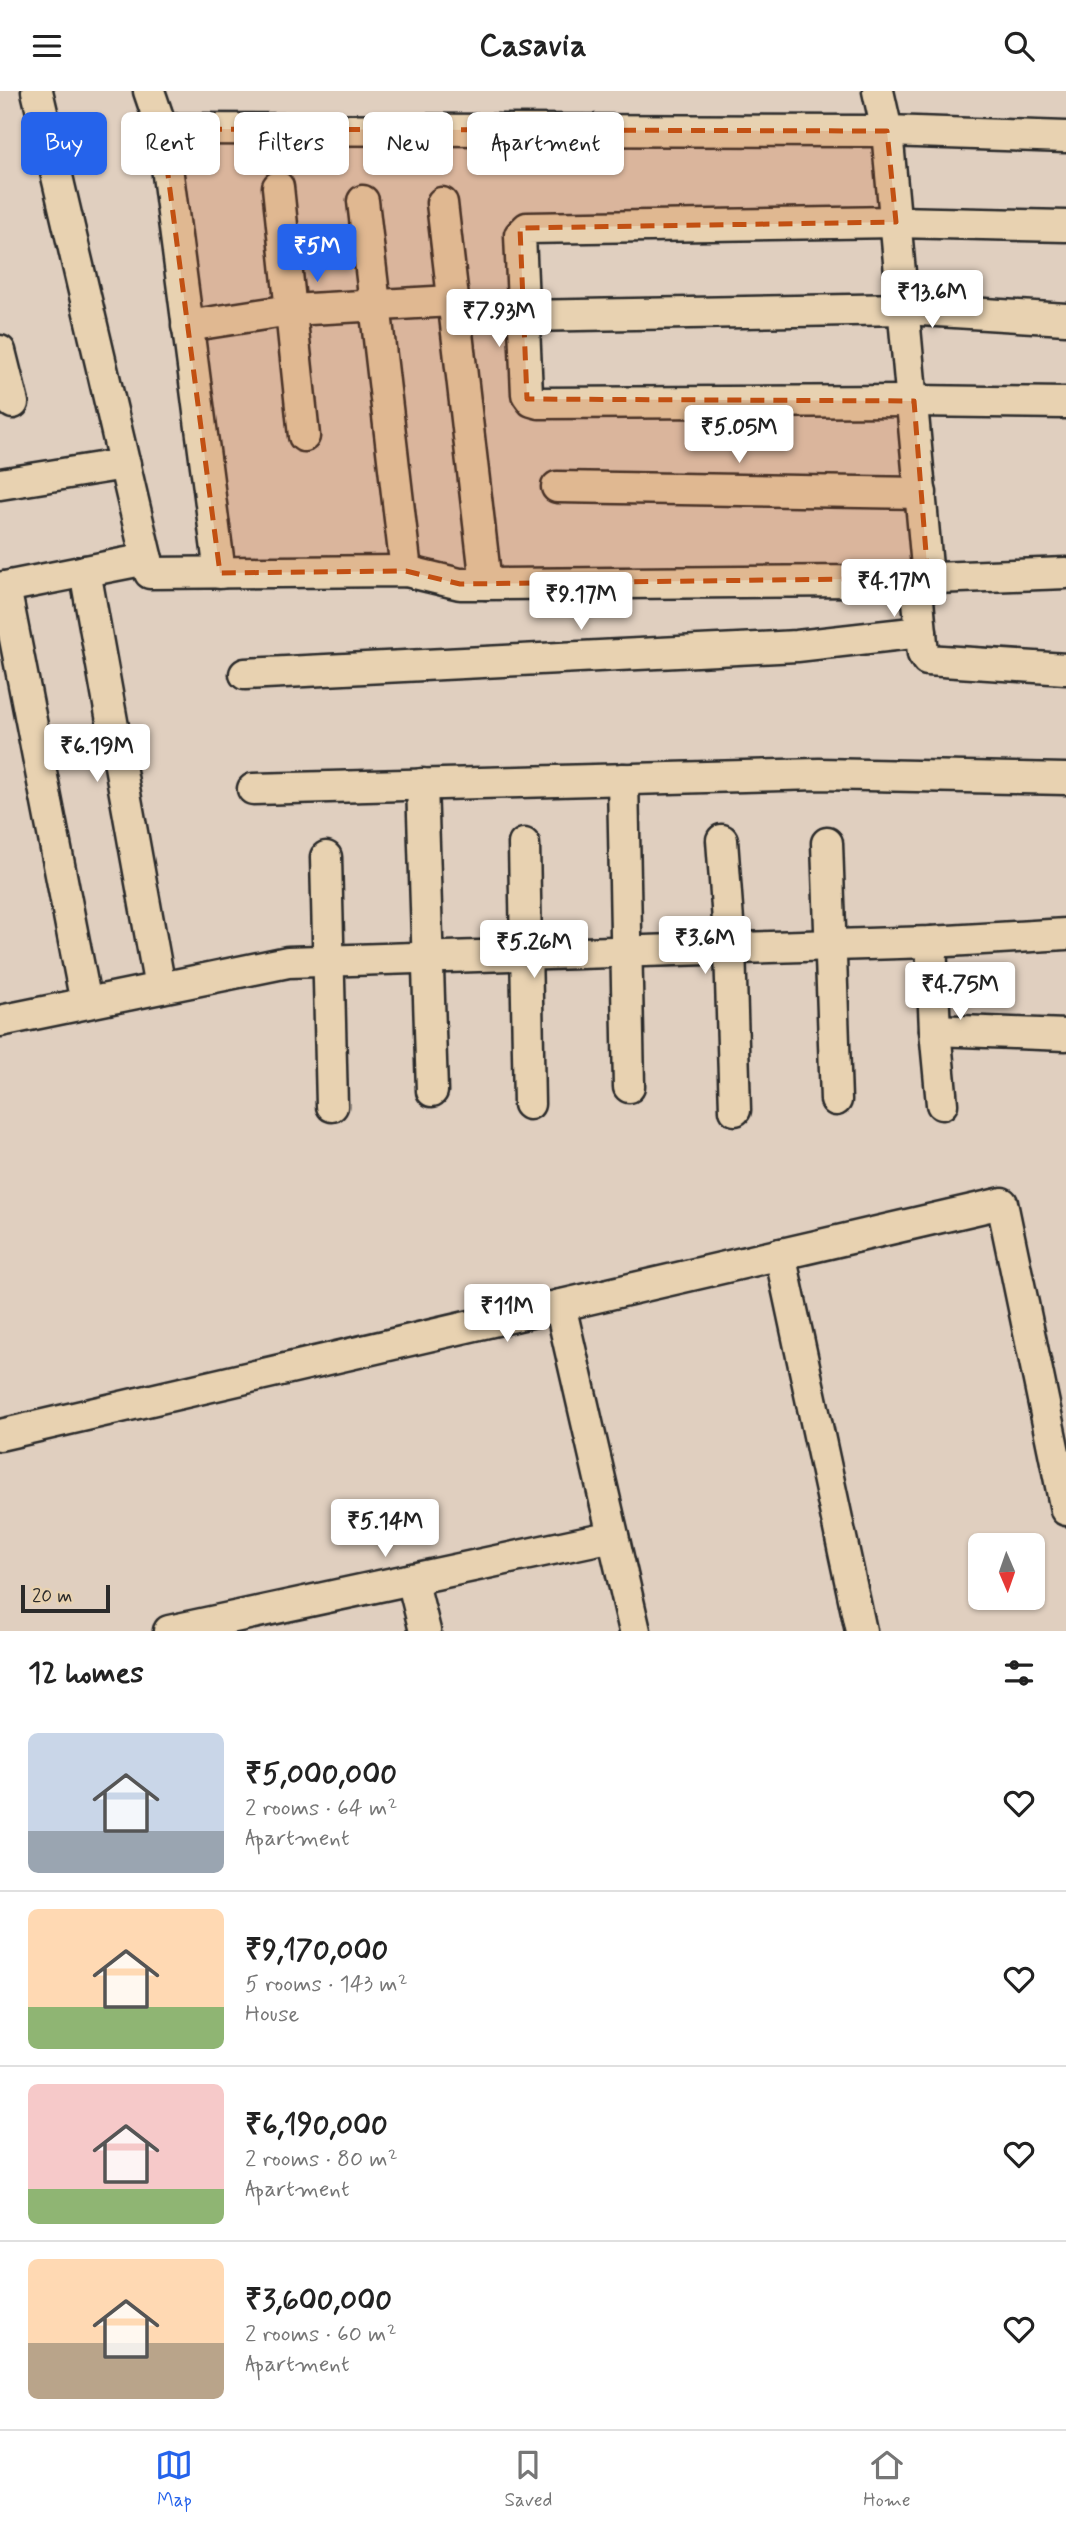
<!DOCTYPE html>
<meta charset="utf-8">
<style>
body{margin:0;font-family:Mynerve,sans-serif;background:#f2f2f2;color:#222;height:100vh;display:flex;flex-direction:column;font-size:26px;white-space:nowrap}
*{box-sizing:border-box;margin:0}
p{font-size:23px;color:#767676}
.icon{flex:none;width:38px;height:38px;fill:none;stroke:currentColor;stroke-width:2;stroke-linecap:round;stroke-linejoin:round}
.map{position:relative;height:1540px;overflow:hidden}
.panel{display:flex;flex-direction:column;background:#fff;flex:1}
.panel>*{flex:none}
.guide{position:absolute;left:21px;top:21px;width:700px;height:63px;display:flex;gap:14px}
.needle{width:46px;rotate:178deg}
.tools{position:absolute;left:968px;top:1442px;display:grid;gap:14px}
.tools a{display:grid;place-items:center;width:77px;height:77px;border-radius:10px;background:#fff;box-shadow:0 2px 5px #0004;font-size:35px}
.scale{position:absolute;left:21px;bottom:18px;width:89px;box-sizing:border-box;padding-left:7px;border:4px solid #2b2b2b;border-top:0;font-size:19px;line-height:24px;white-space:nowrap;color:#2b2b2b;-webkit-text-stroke:5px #e8d2b1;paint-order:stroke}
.price{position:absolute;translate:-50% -60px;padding:0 16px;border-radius:7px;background:#fff;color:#222;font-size:23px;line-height:46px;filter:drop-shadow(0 2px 4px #0008)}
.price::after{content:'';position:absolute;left:50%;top:42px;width:21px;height:16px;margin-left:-10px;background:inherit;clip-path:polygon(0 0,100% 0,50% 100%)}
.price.on{background:#2563eb;color:#fff}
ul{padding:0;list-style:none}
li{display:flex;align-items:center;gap:21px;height:175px;padding:0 28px}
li+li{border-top:2px solid #e0e0e0}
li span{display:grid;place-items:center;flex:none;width:196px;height:140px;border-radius:10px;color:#555}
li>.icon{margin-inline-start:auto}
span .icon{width:84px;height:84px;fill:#fffc;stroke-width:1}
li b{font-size:30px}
h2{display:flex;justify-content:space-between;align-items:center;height:84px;padding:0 28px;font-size:30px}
.chip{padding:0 24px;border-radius:10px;background:#fff;box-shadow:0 2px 5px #0004;font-size:24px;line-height:63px}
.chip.on{background:#2563eb;color:#fff}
header{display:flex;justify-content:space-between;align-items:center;height:91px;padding:0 28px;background:#fff;font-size:32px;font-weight:700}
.menu{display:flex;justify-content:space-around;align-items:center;height:98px;border-top:2px solid #e0e0e0;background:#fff;font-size:19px;color:#767676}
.menu a{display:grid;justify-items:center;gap:4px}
.menu .on{color:#2563eb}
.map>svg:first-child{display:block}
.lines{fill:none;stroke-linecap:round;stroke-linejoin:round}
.minor-casing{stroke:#2b2b2b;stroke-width:35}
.minor{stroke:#e8d2b1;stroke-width:30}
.marked{fill:#c25012;fill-opacity:0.2;stroke:#c25012;stroke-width:5;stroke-dasharray:14 9;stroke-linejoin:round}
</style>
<header><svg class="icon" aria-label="menu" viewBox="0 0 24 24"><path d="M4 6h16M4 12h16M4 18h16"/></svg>Casavia<svg class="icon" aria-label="search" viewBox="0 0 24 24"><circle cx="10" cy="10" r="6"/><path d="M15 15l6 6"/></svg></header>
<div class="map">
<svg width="1066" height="1540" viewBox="0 0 1066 1540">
<rect width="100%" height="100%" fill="#e0cfbf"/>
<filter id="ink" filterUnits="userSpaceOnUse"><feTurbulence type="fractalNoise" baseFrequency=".0143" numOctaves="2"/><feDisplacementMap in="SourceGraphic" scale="14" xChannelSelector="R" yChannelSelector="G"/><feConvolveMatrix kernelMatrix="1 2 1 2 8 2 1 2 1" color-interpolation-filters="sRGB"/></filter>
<g filter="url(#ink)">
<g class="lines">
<defs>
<g id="minor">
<path d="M 37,0 L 150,482 L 406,480 L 460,493 L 486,493 L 857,490 L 1066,482"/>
<path d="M 149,0 L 162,38 L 220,482"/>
<path d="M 878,0 L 887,40 L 928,487"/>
<path d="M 162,38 L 887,40 L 1066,46"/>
<path d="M 278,96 L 304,345"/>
<path d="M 363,110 L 406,480"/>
<path d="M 442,112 L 486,493"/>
<path d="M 1066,135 L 896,131 L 527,137 L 520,144 L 527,303 L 532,310 L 539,312 L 914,310 L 1066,312"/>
<path d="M 523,225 L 905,218 L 1066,228"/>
<path d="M 187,235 L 291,219 L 452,210"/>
<path d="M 0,260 L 13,312"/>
<path d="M 0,393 L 125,373"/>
<path d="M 557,396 L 921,402"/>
<path d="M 85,480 L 160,897"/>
<path d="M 916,488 L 923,563 L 927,569 L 1066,578"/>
<path d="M 5,496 L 86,912"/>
<path d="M 0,497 L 147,468"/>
<path d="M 245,583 L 797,555 L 921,541"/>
<path d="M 623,688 L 629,996"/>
<path d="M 422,693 L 432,1000"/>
<path d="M 253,698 L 819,683 L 1066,688"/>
<path d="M 722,749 L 730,857 L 735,1019"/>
<path d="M 827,752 L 836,1009"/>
<path d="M 524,753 L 529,1013"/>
<path d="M 326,766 L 332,1015"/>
<path d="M 931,851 L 935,939 L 942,1013"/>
<path d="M 0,930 L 288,871 L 931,851 L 1066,843"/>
<path d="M 935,939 L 1066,944"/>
<path d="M 780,1163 L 861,1540"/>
<path d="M 560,1214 L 635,1540"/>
<path d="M 0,1344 L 1002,1112 L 1066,1419"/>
<path d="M 412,1488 L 425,1540"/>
<path d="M 169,1540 L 613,1445"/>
</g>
</defs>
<!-- minor casing -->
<use href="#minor" class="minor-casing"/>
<!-- minor -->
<use href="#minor" class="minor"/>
</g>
</g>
<!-- marked area -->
<path class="marked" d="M 162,38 L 887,40 L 896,131 L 520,137 L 527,308 L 914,310 L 928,487 L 460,493 L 406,480 L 220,482 Z"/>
</svg>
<div class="tools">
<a><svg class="needle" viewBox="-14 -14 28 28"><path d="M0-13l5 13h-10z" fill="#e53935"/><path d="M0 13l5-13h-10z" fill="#767676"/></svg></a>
</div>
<div class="scale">20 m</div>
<b class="price on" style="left:317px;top:193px">₹5M</b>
<b class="price" style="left:932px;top:239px">₹13.6M</b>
<b class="price" style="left:499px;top:258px">₹7.93M</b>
<b class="price" style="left:739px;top:374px">₹5.05M</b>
<b class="price" style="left:894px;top:528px">₹4.17M</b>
<b class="price" style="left:581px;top:541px">₹9.17M</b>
<b class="price" style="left:97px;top:693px">₹6.19M</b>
<b class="price" style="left:705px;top:885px">₹3.6M</b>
<b class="price" style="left:534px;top:889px">₹5.26M</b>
<b class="price" style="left:960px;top:931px">₹4.75M</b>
<b class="price" style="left:507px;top:1253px">₹11M</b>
<b class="price" style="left:385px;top:1468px">₹5.14M</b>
<div class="guide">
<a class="chip on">Buy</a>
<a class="chip">Rent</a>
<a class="chip">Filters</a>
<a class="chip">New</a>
<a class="chip">Apartment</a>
</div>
</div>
<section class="panel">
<h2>12 homes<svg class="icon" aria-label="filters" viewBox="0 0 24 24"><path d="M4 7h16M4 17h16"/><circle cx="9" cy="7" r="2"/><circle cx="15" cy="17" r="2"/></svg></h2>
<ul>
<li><span style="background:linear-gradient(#c9d6e8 70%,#9aa5b1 0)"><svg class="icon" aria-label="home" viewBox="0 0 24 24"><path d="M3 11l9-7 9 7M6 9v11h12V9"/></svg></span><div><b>₹5,000,000</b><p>2 rooms · 64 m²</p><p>Apartment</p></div><svg class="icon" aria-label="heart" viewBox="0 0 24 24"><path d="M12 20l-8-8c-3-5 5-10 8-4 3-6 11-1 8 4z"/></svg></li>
<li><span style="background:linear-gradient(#ffd9b3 70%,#8fb573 0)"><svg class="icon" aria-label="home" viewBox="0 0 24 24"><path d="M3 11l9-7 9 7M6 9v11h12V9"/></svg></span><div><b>₹9,170,000</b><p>5 rooms · 143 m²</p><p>House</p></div><svg class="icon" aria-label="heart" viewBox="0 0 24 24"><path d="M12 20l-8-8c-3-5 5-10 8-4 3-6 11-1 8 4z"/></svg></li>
<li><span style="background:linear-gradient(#f6c9c9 75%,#8fb573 0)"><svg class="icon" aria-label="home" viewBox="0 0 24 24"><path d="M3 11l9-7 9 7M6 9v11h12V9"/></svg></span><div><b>₹6,190,000</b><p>2 rooms · 80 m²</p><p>Apartment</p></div><svg class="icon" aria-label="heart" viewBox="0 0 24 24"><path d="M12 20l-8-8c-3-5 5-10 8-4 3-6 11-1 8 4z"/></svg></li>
<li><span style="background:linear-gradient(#ffd9b3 60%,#b9a48a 0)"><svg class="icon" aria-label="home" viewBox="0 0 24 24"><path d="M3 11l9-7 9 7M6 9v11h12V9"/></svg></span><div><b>₹3,600,000</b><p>2 rooms · 60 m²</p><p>Apartment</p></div><svg class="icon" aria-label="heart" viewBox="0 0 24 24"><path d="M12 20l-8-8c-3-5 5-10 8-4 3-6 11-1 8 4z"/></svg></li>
</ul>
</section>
<nav class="menu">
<a class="on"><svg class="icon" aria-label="map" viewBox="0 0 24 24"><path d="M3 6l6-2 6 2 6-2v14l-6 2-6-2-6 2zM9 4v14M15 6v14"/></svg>Map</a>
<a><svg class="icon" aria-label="saved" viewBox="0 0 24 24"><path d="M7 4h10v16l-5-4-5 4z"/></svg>Saved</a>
<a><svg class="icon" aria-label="home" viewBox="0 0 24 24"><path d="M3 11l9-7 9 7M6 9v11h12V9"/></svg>Home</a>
</nav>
